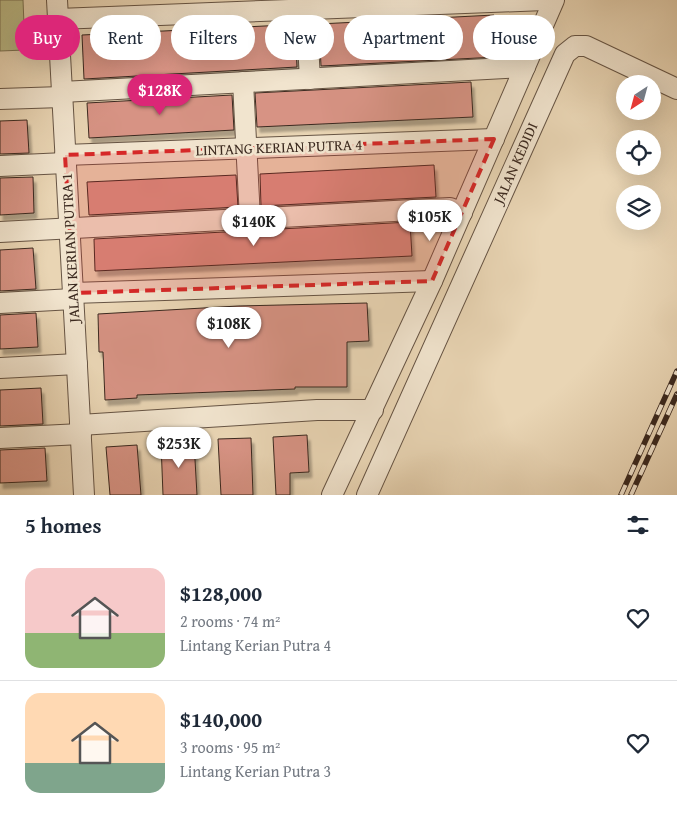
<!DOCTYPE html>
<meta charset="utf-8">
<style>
body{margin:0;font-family:"Gentium Book Plus",serif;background:#f2f2f3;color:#1f2937;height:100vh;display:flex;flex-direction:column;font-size:19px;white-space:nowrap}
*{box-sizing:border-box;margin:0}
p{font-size:16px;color:#747a83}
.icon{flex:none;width:28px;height:28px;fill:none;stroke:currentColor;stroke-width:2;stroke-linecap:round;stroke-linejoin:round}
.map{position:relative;height:495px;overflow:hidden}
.side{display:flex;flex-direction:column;background:#fff;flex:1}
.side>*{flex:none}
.banner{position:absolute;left:15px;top:15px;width:648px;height:45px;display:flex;gap:10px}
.needle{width:32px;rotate:216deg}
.fabs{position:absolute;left:616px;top:75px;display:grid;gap:10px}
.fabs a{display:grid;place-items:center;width:45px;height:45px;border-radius:50%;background:#fff;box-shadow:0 5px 20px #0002;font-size:25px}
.price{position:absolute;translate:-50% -42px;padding:0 11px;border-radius:18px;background:#fff;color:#222;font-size:16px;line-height:32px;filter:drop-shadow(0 1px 2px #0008)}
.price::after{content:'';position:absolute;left:50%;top:30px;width:15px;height:11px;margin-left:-8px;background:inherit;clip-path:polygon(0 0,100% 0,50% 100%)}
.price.active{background:#db2777;color:#fff}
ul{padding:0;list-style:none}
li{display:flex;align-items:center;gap:15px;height:125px;padding:0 25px}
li+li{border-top:1px solid #e0e1e3}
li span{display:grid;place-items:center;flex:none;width:140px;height:100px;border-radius:15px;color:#555}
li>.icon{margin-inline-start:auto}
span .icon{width:60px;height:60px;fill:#fffc;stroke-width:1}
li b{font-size:21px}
h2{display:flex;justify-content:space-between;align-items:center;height:60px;padding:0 25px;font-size:21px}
.pill{padding:0 18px;border-radius:22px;background:#fff;box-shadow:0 5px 20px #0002;font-size:18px;line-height:45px}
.pill.active{background:#db2777;color:#fff}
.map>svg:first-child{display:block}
.green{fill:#bcbc89;stroke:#7c7254}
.building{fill:#d79384;stroke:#3b291f;filter:url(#shadow)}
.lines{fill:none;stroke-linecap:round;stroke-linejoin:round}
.minor-casing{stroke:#665444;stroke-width:22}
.minor{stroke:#f1e4ce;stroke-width:20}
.rail-casing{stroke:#3b291f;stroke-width:5.5}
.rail{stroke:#f1e4ce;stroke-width:4;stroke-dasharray:11;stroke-linecap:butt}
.marked{fill:#d62828;fill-opacity:0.2;stroke:#d62828;stroke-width:4;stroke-dasharray:10 6;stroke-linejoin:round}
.labels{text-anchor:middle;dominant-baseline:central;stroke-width:5;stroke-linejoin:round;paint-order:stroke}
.street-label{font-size:15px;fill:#3b291f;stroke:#f1e4ce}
</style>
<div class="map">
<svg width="677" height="495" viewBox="0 0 677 495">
<defs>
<filter id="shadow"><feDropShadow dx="3" dy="5.5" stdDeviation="1" flood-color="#0004"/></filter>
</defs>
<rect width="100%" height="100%" fill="#e9d5b4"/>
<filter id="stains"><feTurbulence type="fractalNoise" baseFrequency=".004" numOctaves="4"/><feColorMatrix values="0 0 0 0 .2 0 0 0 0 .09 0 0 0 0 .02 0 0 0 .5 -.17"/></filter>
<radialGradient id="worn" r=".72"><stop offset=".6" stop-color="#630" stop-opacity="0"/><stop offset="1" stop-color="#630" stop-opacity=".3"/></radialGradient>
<!-- green -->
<path class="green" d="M 0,0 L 23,0 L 25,50 L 0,51 Z"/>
<!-- building -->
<g class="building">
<path d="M 494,15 L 497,57 L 321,66 L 319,24 Z"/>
<path d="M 285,25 L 295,25 L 297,67 L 84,79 L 82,35 Z"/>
<path d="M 471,82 L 473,117 L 257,127 L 255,93 Z"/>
<path d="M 232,95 L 234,130 L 89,138 L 87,103 Z"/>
<path d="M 27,120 L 29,153 L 0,154 L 0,121 Z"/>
<path d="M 434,165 L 436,197 L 261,206 L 260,174 Z"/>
<path d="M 236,175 L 238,207 L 89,215 L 87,182 Z"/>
<path d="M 33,177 L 34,213 L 0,215 L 0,178 Z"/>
<path d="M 410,222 L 412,256 L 95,271 L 94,239 Z"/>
<path d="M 33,248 L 36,289 L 0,291 L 0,250 Z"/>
<path d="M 367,303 L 369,341 L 347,342 L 347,387 L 295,387 L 295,389 L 137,395 L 137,398 L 105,400 L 103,352 L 99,352 L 98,314 L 238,306 Z"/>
<path d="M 36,313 L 38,347 L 0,349 L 0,315 Z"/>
<path d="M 41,388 L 43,424 L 0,426 L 0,390 Z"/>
<path d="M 307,435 L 309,472 L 290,473 L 290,495 L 276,495 L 273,437 Z"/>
<path d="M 251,438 L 253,495 L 221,495 L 218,439 Z"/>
<path d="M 194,442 L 197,495 L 163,495 L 161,443 Z"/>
<path d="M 137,445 L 141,495 L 110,495 L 106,447 Z"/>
<path d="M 45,448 L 47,481 L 0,483 L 0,450 Z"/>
</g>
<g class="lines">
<defs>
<g id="minor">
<path d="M 57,0 L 84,495"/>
<path d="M 306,9 L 310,79"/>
<path d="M 58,19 L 545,0"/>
<path d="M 243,82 L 250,219"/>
<path d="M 62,92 L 525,67"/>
<path d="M 0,99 L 62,97"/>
<path d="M 65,155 L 494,139"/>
<path d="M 0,166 L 65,163"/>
<path d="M 0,232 L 450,208 L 462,213"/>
<path d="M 73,293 L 432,281"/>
<path d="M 0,303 L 73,299"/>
<path d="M 0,368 L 77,364"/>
<path d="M 80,425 L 317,410 L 373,410"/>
<path d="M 0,438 L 81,434"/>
<path d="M 332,495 L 432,281 L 554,0"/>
<path d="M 367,495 L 565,54 L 575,46 L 586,46 L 677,89"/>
</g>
</defs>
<!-- minor casing -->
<use href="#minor" class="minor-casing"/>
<!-- minor -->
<use href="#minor" class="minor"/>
<defs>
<g id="rail">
<path d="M 621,495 L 677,371"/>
<path d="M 631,495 L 677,394"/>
</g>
</defs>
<!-- rail casing -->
<use href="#rail" class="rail-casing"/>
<!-- rail -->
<use href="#rail" class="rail"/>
</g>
<!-- marked area -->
<path class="marked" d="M 494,139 L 432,281 L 73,293 L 65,155 Z"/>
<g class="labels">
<!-- street labels -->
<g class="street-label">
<text transform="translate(279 147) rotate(-2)">LINTANG KERIAN PUTRA 4</text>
<text transform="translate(515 163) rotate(-66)">JALAN KEDIDI</text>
<text transform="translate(70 248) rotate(-93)">JALAN KERIAN PUTRA 1</text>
</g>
</g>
<rect width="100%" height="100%" filter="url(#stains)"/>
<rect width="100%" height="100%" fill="url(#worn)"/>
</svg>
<div class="fabs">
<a><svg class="needle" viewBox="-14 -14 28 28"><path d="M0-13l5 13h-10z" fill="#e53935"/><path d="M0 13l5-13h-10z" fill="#747a83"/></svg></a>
<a><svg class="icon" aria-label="locate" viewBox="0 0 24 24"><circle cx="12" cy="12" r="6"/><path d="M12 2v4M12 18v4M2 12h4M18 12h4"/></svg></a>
<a><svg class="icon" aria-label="layers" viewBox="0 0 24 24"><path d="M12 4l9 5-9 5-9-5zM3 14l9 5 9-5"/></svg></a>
</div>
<b class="price active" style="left:160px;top:116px">$128K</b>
<b class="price" style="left:430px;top:242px">$105K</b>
<b class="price" style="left:254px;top:247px">$140K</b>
<b class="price" style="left:229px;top:349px">$108K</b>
<b class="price" style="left:179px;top:469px">$253K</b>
<div class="banner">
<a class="pill active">Buy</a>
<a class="pill">Rent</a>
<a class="pill">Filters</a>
<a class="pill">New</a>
<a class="pill">Apartment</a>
<a class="pill">House</a>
</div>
</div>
<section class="side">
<h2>5 homes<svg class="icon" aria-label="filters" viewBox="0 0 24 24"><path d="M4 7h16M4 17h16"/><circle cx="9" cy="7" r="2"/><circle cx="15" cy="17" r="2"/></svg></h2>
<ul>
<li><span style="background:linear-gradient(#f6c9c9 65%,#8fb573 0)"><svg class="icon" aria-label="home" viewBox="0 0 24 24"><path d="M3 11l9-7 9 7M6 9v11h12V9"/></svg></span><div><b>$128,000</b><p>2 rooms · 74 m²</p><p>Lintang Kerian Putra 4</p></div><svg class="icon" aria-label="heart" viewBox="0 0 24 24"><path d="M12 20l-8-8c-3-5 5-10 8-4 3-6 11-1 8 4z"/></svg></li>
<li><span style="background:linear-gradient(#ffd9b3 70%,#7fa58c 0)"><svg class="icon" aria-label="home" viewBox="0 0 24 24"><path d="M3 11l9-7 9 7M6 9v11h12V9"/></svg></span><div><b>$140,000</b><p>3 rooms · 95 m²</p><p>Lintang Kerian Putra 3</p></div><svg class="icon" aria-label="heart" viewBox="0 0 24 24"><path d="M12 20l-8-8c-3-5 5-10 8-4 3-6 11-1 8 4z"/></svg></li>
</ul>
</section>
